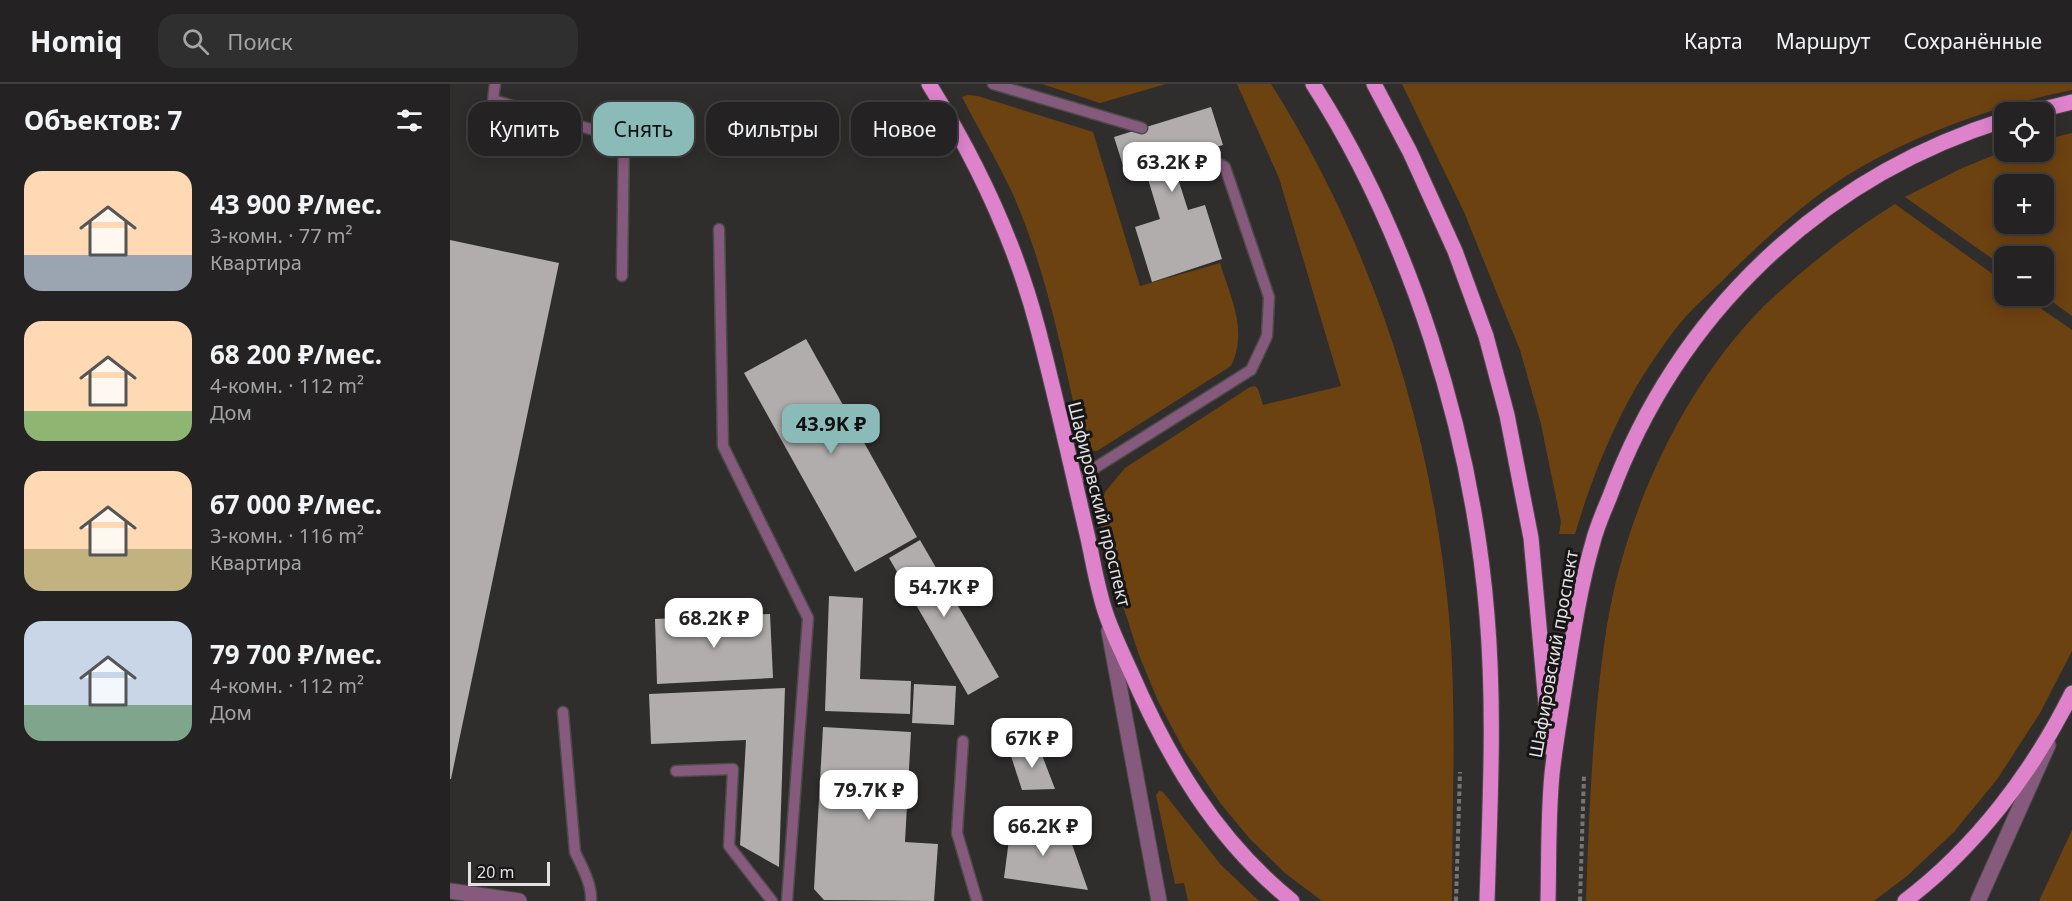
<!DOCTYPE html>
<html lang="ru">
<meta charset="utf-8">
<style>
body{margin:0;font-family:"Noto Sans",sans-serif;background:#302f2f;color:#f1f3f6;height:100vh;display:flex;flex-direction:column;font-size:22px;white-space:nowrap}
*{box-sizing:border-box;margin:0}
p{font-size:20px;color:#a3a4a5}
.icon{flex:none;width:33px;height:33px;fill:none;stroke:currentColor;stroke-width:2;stroke-linecap:round;stroke-linejoin:round}
.map{position:relative;flex:1;overflow:hidden}
.side{display:flex;flex-direction:column;background:#242222;width:450px}
.side>*{flex:none}
.hud{position:absolute;left:18px;top:18px;width:570px;height:54px;display:flex;gap:12px}
.tools{position:absolute;left:1544px;top:18px;display:grid;gap:12px}
.tools a{display:grid;place-items:center;width:60px;height:60px;border-radius:12px;background:#242222;box-shadow:0 3px 15px #0003,0 0 0 2px #413f40;font-size:30px}
.scale{position:absolute;left:18px;bottom:15px;width:82px;box-sizing:border-box;padding-left:6px;border:3px solid #e4e1e2;border-top:0;font-size:16px;line-height:21px;white-space:nowrap;color:#e4e1e2;-webkit-text-stroke:4px #171516;paint-order:stroke}
.price{position:absolute;translate:-50% -51px;padding:0 14px;border-radius:12px;background:#fff;color:#222;font-size:20px;line-height:39px;filter:drop-shadow(0 2px 3px #0008)}
.price::after{content:'';position:absolute;left:50%;top:36px;width:18px;height:14px;margin-left:-9px;background:inherit;clip-path:polygon(0 0,100% 0,50% 100%)}
.price.active{background:#8bbbb9;color:#111}
ul{padding:0;list-style:none}
li{display:flex;align-items:center;gap:18px;height:150px;padding:0 24px}
li span{display:grid;place-items:center;flex:none;width:168px;height:120px;border-radius:18px;color:#555}
li>.icon{margin-inline-start:auto}
span .icon{width:72px;height:72px;fill:#fffc;stroke-width:1}
li b{font-size:26px}
h2{display:flex;justify-content:space-between;align-items:center;height:72px;padding:0 24px;font-size:26px}
.chip{padding:0 21px;border-radius:18px;background:#242222;box-shadow:0 3px 15px #0003,0 0 0 2px #413f40;font-size:21px;line-height:54px}
.chip.active{background:#8bbbb9;color:#111}
header{display:flex;align-items:center;gap:36px;box-sizing:border-box;height:84px;padding:0 30px;background:#242222;border-bottom:2px solid #413f40}
header strong{font-size:28px}
nav{display:flex;gap:33px;margin-inline-start:auto;font-size:21px}
.search{width:420px;height:54px;background:#302f2f;display:flex;align-items:center;gap:15px;box-sizing:border-box;padding:0 21px;border-radius:18px;color:#a3a4a5;font-size:22px}
main{display:flex;flex:1;min-height:0}
.map>svg:first-child{display:block}
.green{fill:#6d4211;fill-rule:evenodd}
.building{fill:#b1adac}
.lines{fill:none;stroke-linecap:round;stroke-linejoin:round}
.lane-casing{stroke:#4d4a4a;stroke-width:13}
.street-casing{stroke:#4d4a4a;stroke-width:17}
.primary-casing{stroke:#4d4a4a;stroke-width:17}
.path{stroke:#777474;stroke-width:4;stroke-dasharray:4.5 3;stroke-linecap:butt}
.lane{stroke:#865a7d;stroke-width:10}
.street{stroke:#865a7d;stroke-width:15}
.primary{stroke:#dd82cb;stroke-width:15}
.labels{text-anchor:middle;dominant-baseline:central;stroke-width:6;stroke-linejoin:round;paint-order:stroke}
.street-label{font-size:18px;fill:#e4e1e2;stroke:#171516}
</style>
<header>
<strong>Homiq</strong>
<div class="search"><svg class="icon" aria-label="search" viewBox="0 0 24 24"><circle cx="10" cy="10" r="6"/><path d="M15 15l6 6"/></svg>Поиск</div>
<nav><a>Карта</a><a>Маршрут</a><a>Сохранённые</a></nav>
</header>
<main>
<section class="side">
<h2>Объектов: 7<svg class="icon" aria-label="filters" viewBox="0 0 24 24"><path d="M4 7h16M4 17h16"/><circle cx="9" cy="7" r="2"/><circle cx="15" cy="17" r="2"/></svg></h2>
<ul>
<li><span style="background:linear-gradient(#ffd9b3 70%,#9aa5b1 0)"><svg class="icon" aria-label="home" viewBox="0 0 24 24"><path d="M3 11l9-7 9 7M6 9v11h12V9"/></svg></span><div><b>43 900 ₽/мес.</b><p>3-комн. · 77 m²</p><p>Квартира</p></div></li>
<li><span style="background:linear-gradient(#ffd9b3 75%,#8fb573 0)"><svg class="icon" aria-label="home" viewBox="0 0 24 24"><path d="M3 11l9-7 9 7M6 9v11h12V9"/></svg></span><div><b>68 200 ₽/мес.</b><p>4-комн. · 112 m²</p><p>Дом</p></div></li>
<li><span style="background:linear-gradient(#ffd9b3 65%,#c2b280 0)"><svg class="icon" aria-label="home" viewBox="0 0 24 24"><path d="M3 11l9-7 9 7M6 9v11h12V9"/></svg></span><div><b>67 000 ₽/мес.</b><p>3-комн. · 116 m²</p><p>Квартира</p></div></li>
<li><span style="background:linear-gradient(#c9d6e8 70%,#7fa58c 0)"><svg class="icon" aria-label="home" viewBox="0 0 24 24"><path d="M3 11l9-7 9 7M6 9v11h12V9"/></svg></span><div><b>79 700 ₽/мес.</b><p>4-комн. · 112 m²</p><p>Дом</p></div></li>
</ul>
</section>
<div class="map">
<svg width="1622" height="817" viewBox="0 0 1622 817">
<rect width="100%" height="100%" fill="#302d2d"/>
<!-- green -->
<g class="green">
<path d="M 592,0 L 716,0 L 650,19 Z"/>
<path d="M 787,0 L 821,0 C 922,159 982,345 999,532 C 1007,626 1002,722 1002,817 L 872,817 L 835,789 L 800,755 L 771,720 L 734,666 L 708,617 L 689,571 L 672,519 L 648,432 L 655,408 L 675,384 L 800,303 L 805,302 L 808,305 L 813,321 L 891,302 L 829,94 Z"/>
<path d="M 952,0 L 1622,0 L 1622,6 C 1543,22 1455,53 1387,98 C 1349,123 1313,157 1280,189 C 1265,205 1246,220 1232,237 C 1221,250 1210,266 1200,281 C 1168,328 1141,395 1125,450 L 1109,450 L 1111,438 L 1091,340 L 1070,266 L 1014,128 Z"/>
<path d="M 518,11 L 528,12 L 643,48 L 690,202 L 770,179 C 781,215 798,246 781,282 L 647,367 L 634,366 C 614,279 598,188 561,106 C 546,75 528,44 512,13 Z"/>
<path d="M 1622,49 L 1622,232 L 1593,211 L 1593,172 L 1554,172 L 1554,183 L 1455,113 L 1510,85 L 1554,67 L 1593,68 L 1593,56 ZM 1554,100 L 1593,100 L 1593,140 L 1554,140 Z"/>
<path d="M 1445,120 L 1554,198 L 1554,212 L 1573,212 L 1622,246 L 1622,567 L 1590,629 L 1548,694 L 1504,748 L 1457,792 L 1424,817 L 1136,817 C 1139,727 1143,630 1157,541 C 1176,428 1232,305 1313,223 C 1354,184 1397,150 1445,120 Z"/>
<path d="M 709,707 L 713,708 L 771,781 L 809,817 L 738,817 L 734,799 L 725,800 L 706,711 Z"/>
<path d="M 1622,746 L 1622,817 L 1589,817 Z"/>
</g>
<!-- building -->
<g class="building">
<path d="M 761,23 L 773,61 L 722,76 L 738,126 L 755,121 L 772,175 L 702,198 L 685,143 L 710,135 L 695,85 L 676,91 L 664,53 Z"/>
<path d="M 0,156 L 109,179 L 1,695 L 0,695 Z"/>
<path d="M 356,255 L 467,453 L 405,488 L 294,289 Z"/>
<path d="M 470,456 L 549,593 L 518,611 L 439,474 Z"/>
<path d="M 379,512 L 413,514 L 410,595 L 461,597 L 460,630 L 375,627 Z"/>
<path d="M 320,530 L 323,594 L 207,600 L 205,535 Z"/>
<path d="M 464,600 L 506,602 L 504,641 L 462,639 Z"/>
<path d="M 335,604 L 329,783 L 290,761 L 296,656 L 201,660 L 199,610 Z"/>
<path d="M 373,643 L 461,648 L 455,758 L 488,760 L 484,817 L 374,816 L 364,805 Z"/>
<path d="M 587,658 L 605,705 L 572,706 L 560,669 Z"/>
<path d="M 561,740 L 617,746 L 638,806 L 554,794 Z"/>
</g>
<g class="lines">
<defs>
<g id="lane">
<path d="M 45,0 L 43,16 L 174,55 L 172,192"/>
<path d="M 543,0 L 692,44"/>
<path d="M 269,145 L 273,362 L 358,534 L 337,817"/>
<path d="M 624,397 L 801,286 L 817,252 L 819,213 L 775,83 L 748,68"/>
<path d="M 113,628 L 125,768 C 132,783 142,800 141,817"/>
<path d="M 513,657 L 507,749 L 527,817"/>
<path d="M 226,687 L 283,685 L 279,762 L 322,817"/>
</g>
<g id="street">
<path d="M 659,547 L 709,817"/>
<path d="M 0,807 L 69,817"/>
<path d="M 1528,817 L 1598,661"/>
</g>
<g id="primary">
<path d="M 479,0 C 527,77 565,157 588,245 C 606,313 621,382 637,450 C 643,476 647,504 656,530 C 662,548 671,566 679,584 C 718,674 765,755 842,817"/>
<path d="M 863,0 C 961,153 1022,350 1037,531 C 1045,626 1040,722 1037,817"/>
<path d="M 924,0 L 960,68 L 1005,167 L 1036,252 L 1057,331 L 1081,454 L 1100,664"/>
<path d="M 1582,28 L 1622,18"/>
<path d="M 1098,817 C 1099,775 1098,732 1102,690 C 1105,662 1110,634 1114,607 C 1122,557 1129,506 1143,458 C 1147,442 1154,427 1160,412 C 1227,231 1369,94 1554,36"/>
<path d="M 1455,817 C 1526,763 1582,689 1622,609"/>
</g>
</defs>
<!-- lane casing -->
<use href="#lane" class="lane-casing"/>
<!-- street casing -->
<use href="#street" class="street-casing"/>
<!-- primary casing -->
<use href="#primary" class="primary-casing"/>
<!-- path -->
<g class="path">
<path d="M 1006,817 L 1010,688"/>
<path d="M 1130,817 L 1134,691"/>
</g>
<!-- lane -->
<use href="#lane" class="lane"/>
<!-- street -->
<use href="#street" class="street"/>
<!-- primary -->
<use href="#primary" class="primary"/>
</g>
<g class="labels">
<!-- street labels -->
<g class="street-label">
<text transform="translate(650 420) rotate(76)">Шафировский проспект</text>
<text transform="translate(1103 570) rotate(-80)">Шафировский проспект</text>
</g>
</g>
</svg>
<div class="tools">
<a><svg class="icon" aria-label="locate" viewBox="0 0 24 24"><circle cx="12" cy="12" r="6"/><path d="M12 2v4M12 18v4M2 12h4M18 12h4"/></svg></a>
<a>+</a>
<a>−</a>
</div>
<div class="scale">20 m</div>
<b class="price" style="left:722px;top:109px">63.2K ₽</b>
<b class="price active" style="left:381px;top:371px">43.9K ₽</b>
<b class="price" style="left:494px;top:534px">54.7K ₽</b>
<b class="price" style="left:264px;top:565px">68.2K ₽</b>
<b class="price" style="left:582px;top:685px">67K ₽</b>
<b class="price" style="left:419px;top:737px">79.7K ₽</b>
<b class="price" style="left:593px;top:773px">66.2K ₽</b>
<div class="hud">
<a class="chip">Купить</a>
<a class="chip active">Снять</a>
<a class="chip">Фильтры</a>
<a class="chip">Новое</a>
</div>
</div>
</main>
